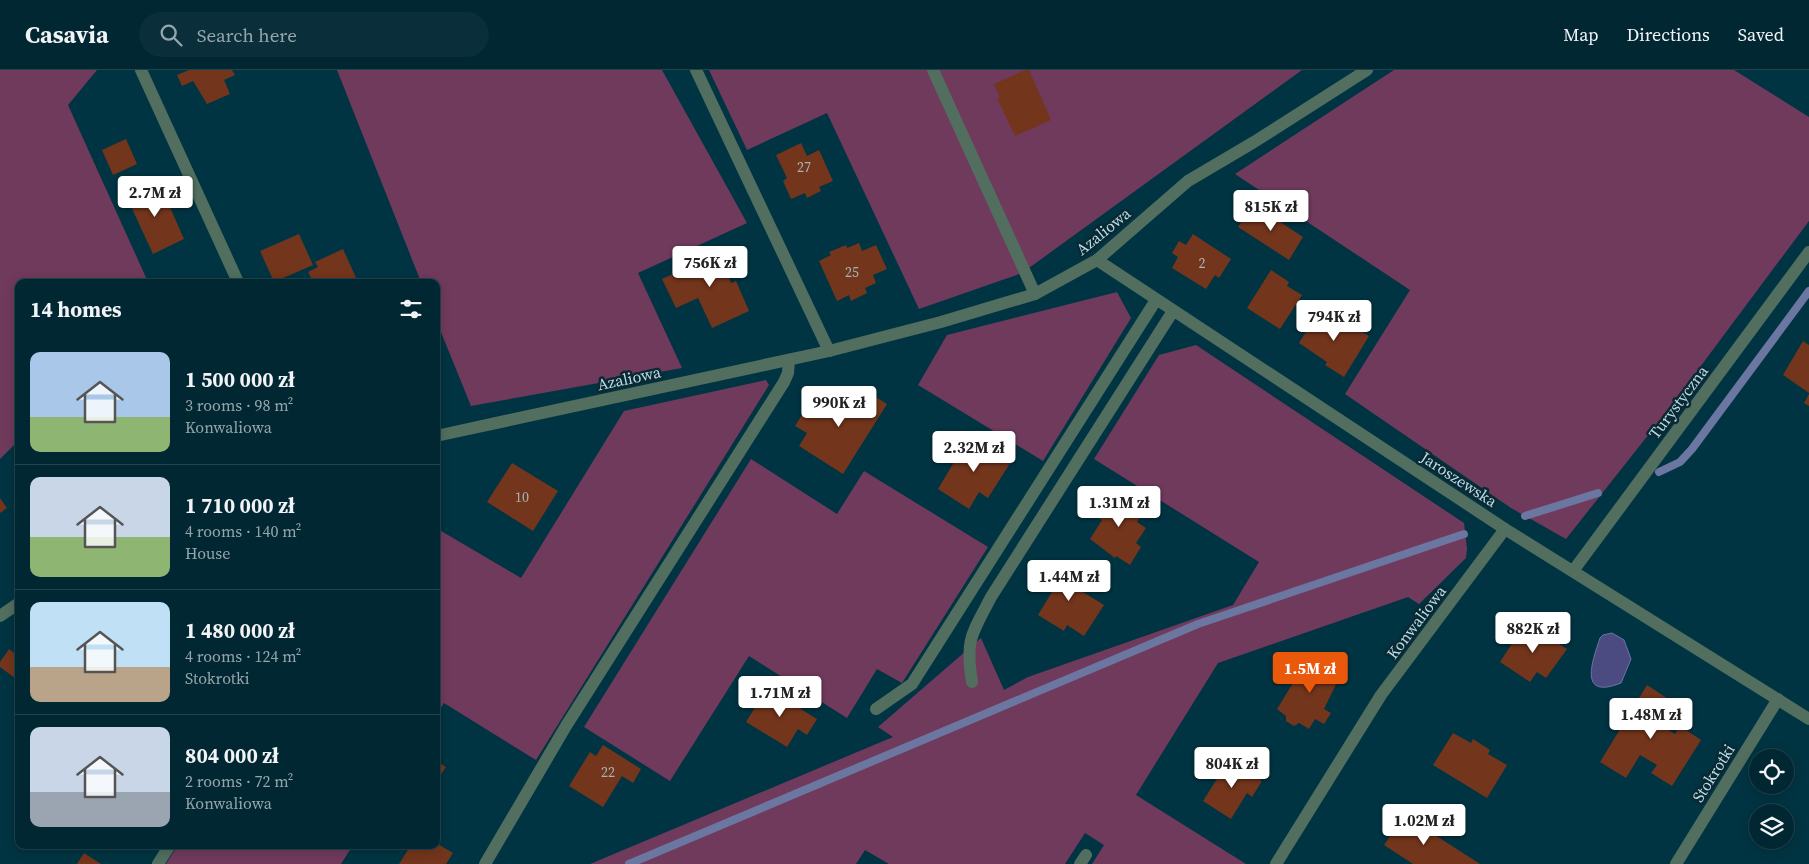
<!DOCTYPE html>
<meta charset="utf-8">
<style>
body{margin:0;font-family:"Source Serif 4",serif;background:#0a2f3a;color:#f1f3f6;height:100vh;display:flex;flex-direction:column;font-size:19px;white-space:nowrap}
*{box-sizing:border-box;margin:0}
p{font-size:16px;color:#95a5ac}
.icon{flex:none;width:28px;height:28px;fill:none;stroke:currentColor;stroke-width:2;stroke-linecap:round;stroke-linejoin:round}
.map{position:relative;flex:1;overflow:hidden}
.side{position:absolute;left:15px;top:209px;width:425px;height:570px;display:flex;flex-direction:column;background:#002732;border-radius:10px;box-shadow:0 2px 12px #0003,0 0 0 1px #22444d}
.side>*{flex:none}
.controls{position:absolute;left:1749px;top:679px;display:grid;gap:10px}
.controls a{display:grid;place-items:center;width:45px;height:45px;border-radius:50%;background:#002732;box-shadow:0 2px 12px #0003,0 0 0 1px #22444d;font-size:25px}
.price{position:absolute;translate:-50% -42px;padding:0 11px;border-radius:5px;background:#fff;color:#222;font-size:16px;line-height:32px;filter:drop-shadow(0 1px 2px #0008)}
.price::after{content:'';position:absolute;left:50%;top:30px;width:15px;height:11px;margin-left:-8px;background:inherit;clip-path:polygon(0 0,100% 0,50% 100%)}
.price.selected{background:#ea580c;color:#fff}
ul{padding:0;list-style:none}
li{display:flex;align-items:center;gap:15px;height:125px;padding:0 15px}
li+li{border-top:1px solid #22444d}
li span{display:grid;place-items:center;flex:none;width:140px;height:100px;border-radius:10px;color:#555}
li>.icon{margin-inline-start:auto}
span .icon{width:60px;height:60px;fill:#fffc;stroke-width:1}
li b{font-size:21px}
h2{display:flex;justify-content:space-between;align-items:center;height:60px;padding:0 15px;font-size:21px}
header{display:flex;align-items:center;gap:30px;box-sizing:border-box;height:70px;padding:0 25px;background:#002732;border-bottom:1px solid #22444d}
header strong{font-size:24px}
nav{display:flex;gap:28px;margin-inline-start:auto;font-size:18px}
.search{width:350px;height:45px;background:#0a2f3a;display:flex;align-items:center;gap:12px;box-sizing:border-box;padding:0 18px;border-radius:28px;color:#95a5ac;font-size:19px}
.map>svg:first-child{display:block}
.green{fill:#703a5d}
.water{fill:#4b4a81;stroke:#6b76a1}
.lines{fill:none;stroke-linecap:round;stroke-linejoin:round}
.stream{stroke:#6b76a1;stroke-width:8}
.building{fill:#73351b}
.minor{stroke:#516e5f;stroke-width:12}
.labels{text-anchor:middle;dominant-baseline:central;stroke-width:5;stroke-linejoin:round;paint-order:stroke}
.number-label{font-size:14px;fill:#a4b3b8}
.street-label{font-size:16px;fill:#b5ddec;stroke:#0c2831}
</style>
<header>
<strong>Casavia</strong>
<div class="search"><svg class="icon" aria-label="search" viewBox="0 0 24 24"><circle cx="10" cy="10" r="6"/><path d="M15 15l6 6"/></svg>Search here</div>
<nav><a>Map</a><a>Directions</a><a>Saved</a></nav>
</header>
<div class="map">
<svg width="1809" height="794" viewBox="0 0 1809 794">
<rect width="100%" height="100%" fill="#003442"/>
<!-- green -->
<g class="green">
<path d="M 0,0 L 97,0 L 68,35 L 148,212 L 19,212 L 19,370 L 0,389 Z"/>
<path d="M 337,0 L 662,0 L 747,153 L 638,203 L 682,298 L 471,336 L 436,250 L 436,212 L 421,212 Z"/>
<path d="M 709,0 L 1302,0 L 1022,203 L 919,239 L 827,43 L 747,80 Z"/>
<path d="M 1394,0 L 1734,0 L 1809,47 L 1809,151 L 1668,340 L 1566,469 L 1511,438 L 1345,324 L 1410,220 L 1235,104 Z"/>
<path d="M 1117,222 L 1131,248 L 1043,391 L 918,315 L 947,265 Z"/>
<path d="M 1196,275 L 1464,453 L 1467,479 L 1466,488 L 1419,534 L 1408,527 L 1218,593 L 1136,725 L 1246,794 L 1092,794 L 1104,775 L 1085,763 L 1065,794 L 889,794 L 865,780 L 856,794 L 590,794 L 893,667 L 878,657 L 981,568 L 1004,620 L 1028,607 L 1233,535 L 1259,492 L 1094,389 L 1159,285 Z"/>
<path d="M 766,310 L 769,315 L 536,690 L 444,633 L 436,645 L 436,458 L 521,508 L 624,341 Z"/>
<path d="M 751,389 L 837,444 L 864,401 L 988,477 L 902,613 L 877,599 L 847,648 L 749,586 L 670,711 L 584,657 Z"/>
<path d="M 178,775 L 353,775 L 341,794 L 166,794 Z"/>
</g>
<!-- water -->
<path class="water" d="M 1612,563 L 1624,570 L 1631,589 L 1621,613 C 1578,630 1592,592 1600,568 L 1603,565 Z"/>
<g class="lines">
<!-- stream -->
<g class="stream">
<path d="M 1659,402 L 1680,392 L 1692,379 L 1809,221"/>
<path d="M 1525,446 L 1598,423"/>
<path d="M 629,794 L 1198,554 L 1464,464"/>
</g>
</g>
<!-- building -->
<g class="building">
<path d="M 189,0 L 232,0 L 235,5 L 224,10 L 230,24 L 207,34 L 193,11 L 182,16 L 177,5 Z"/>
<path d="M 1025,0 L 1029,0 L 1051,50 L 1015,66 L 997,28 L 1000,27 L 994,14 Z"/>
<path d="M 126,69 L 137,94 L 113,105 L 102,80 Z"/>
<path d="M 801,73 L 807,86 L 819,80 L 833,111 L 819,117 L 821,121 L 807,128 L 805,123 L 791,129 L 783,111 L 787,108 L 776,85 Z"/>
<path d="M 149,112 L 154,123 L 162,119 L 184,169 L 153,184 L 129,132 L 132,130 L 128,122 Z"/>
<path d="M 1253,134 L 1303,167 L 1289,190 L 1238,157 Z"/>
<path d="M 299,164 L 313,195 L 274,212 L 260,181 Z"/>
<path d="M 1193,164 L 1231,189 L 1219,208 L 1215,205 L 1206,219 L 1172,198 L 1178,187 L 1172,183 L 1179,171 L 1186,175 Z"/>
<path d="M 859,173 L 862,181 L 876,175 L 887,199 L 873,205 L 876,213 L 865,218 L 867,223 L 851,231 L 849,225 L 837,231 L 819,191 L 831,185 L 829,182 L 846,175 L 847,178 Z"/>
<path d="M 731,177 L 740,196 L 727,203 L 731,213 L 736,211 L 749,241 L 712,258 L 698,228 L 676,238 L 662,209 Z"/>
<path d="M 343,179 L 358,212 L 313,212 L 308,202 L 318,197 L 315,192 Z"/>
<path d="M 1271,200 L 1289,212 L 1287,216 L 1302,225 L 1280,259 L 1247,238 Z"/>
<path d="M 1320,239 L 1349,258 L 1351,255 L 1369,266 L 1344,307 L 1325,295 L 1327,292 L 1299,273 Z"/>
<path d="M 1803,271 L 1809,275 L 1809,323 L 1783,305 Z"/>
<path d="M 858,316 L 887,334 L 843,404 L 799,376 L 807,363 L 795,356 L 815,324 L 841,344 Z"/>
<path d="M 1809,324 L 1809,336 L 1804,333 Z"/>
<path d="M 976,368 L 1012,390 L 988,428 L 979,422 L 969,439 L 938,419 L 966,372 L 972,375 Z"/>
<path d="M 512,393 L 558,421 L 533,461 L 487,432 Z"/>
<path d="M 1110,421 L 1143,442 L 1137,452 L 1146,458 L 1136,473 L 1141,477 L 1130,495 L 1116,486 L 1115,488 L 1090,469 L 1102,450 L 1095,446 Z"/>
<path d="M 0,428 L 7,438 L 0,443 Z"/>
<path d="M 19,430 L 19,442 L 13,434 Z"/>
<path d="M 1056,492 L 1084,510 L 1078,519 L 1104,535 L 1084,566 L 1067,555 L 1064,561 L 1038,545 L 1055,517 L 1045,511 Z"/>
<path d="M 1526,552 L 1567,579 L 1546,608 L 1537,602 L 1530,612 L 1500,592 Z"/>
<path d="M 9,579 L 19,587 L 19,611 L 0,597 L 0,592 Z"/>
<path d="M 1313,585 L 1342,602 L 1324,639 L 1331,643 L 1324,654 L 1315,649 L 1309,659 L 1299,653 L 1294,656 L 1286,651 L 1286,646 L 1277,639 L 1304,595 L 1306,596 Z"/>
<path d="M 1647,615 L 1673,632 L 1659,654 L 1675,664 L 1680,656 L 1701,670 L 1672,716 L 1651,703 L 1657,695 L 1640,685 L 1626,708 L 1600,692 Z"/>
<path d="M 767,618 L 817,649 L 807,665 L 798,659 L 787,677 L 746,652 Z"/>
<path d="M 1453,663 L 1471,673 L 1473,669 L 1490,680 L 1488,684 L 1507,695 L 1487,728 L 1433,695 Z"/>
<path d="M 603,675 L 641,699 L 633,713 L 622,706 L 603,737 L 569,716 L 590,682 L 596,686 Z"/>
<path d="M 1229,690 L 1262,711 L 1252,727 L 1247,723 L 1231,749 L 1203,731 Z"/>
<path d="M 436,691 L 446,697 L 436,712 Z"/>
<path d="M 1404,745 L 1480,794 L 1413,794 L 1384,775 Z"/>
<path d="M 436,773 L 453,783 L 446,794 L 399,794 L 411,775 L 436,775 Z"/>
<path d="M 84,783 L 101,794 L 77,794 Z"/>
</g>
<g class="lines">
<!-- minor -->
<g class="minor">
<path d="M 141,0 L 238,212"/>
<path d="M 696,0 L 829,281"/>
<path d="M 933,0 L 1035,224"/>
<path d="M 1097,190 L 1505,459 L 1809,649"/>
<path d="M 436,366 L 829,281 L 941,252 L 1035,224 L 1097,190 L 1188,111 L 1254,72 L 1367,0"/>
<path d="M 1573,501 L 1809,182"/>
<path d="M 0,546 L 19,533"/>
<path d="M 972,612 C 965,569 972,564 991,527 L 1173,241"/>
<path d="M 876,639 L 912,614 L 1156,230"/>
<path d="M 158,794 L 170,775"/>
<path d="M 485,794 L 566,656 L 784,312 L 788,303 L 789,290"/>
<path d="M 1080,794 L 1086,785"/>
<path d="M 1276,794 L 1381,625 L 1505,459"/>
<path d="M 1676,794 L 1778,629"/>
</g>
</g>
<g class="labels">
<!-- number labels -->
<g class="number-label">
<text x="804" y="97">27</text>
<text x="1202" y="193">2</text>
<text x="852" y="202">25</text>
<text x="522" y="427">10</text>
<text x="608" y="702">22</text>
</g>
<!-- street labels -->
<g class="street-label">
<text transform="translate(1103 161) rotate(-39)">Azaliowa</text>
<text transform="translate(629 308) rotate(-12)">Azaliowa</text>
<text transform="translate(1678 332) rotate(-53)">Turystyczna</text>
<text transform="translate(1459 409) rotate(33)">Jaroszewska</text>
<text transform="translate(1416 552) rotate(-53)">Konwaliowa</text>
<text transform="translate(1713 703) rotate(-58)">Stokrotki</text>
</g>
</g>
</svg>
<div class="controls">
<a><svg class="icon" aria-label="locate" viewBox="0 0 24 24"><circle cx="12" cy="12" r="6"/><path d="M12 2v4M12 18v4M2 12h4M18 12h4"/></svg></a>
<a><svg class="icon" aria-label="layers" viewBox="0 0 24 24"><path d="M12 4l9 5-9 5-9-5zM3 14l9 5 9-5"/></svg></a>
</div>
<b class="price" style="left:155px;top:148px">2.7M zł</b>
<b class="price" style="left:1271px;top:162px">815K zł</b>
<b class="price" style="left:710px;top:218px">756K zł</b>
<b class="price" style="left:1334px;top:272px">794K zł</b>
<b class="price" style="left:839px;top:358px">990K zł</b>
<b class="price" style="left:974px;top:403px">2.32M zł</b>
<b class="price" style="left:1119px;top:458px">1.31M zł</b>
<b class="price" style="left:1069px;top:532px">1.44M zł</b>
<b class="price" style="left:1533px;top:584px">882K zł</b>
<b class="price selected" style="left:1310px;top:624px">1.5M zł</b>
<b class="price" style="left:780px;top:648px">1.71M zł</b>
<b class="price" style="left:1651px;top:670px">1.48M zł</b>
<b class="price" style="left:1232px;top:719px">804K zł</b>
<b class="price" style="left:1424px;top:776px">1.02M zł</b>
<section class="side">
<h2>14 homes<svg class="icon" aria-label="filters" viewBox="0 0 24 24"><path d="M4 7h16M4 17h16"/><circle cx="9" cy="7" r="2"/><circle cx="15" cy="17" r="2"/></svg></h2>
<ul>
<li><span style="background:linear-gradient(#a9c7e8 65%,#8fb573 0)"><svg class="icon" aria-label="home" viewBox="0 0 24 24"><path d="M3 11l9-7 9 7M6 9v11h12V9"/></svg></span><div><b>1 500 000 zł</b><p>3 rooms · 98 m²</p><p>Konwaliowa</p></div></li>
<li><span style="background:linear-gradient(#c9d6e8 60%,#8fb573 0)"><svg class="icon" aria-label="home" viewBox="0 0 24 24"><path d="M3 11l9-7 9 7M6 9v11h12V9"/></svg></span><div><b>1 710 000 zł</b><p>4 rooms · 140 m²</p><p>House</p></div></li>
<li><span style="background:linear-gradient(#bfe0f5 65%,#b9a48a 0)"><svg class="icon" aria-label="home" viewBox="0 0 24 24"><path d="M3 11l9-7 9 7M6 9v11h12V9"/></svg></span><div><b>1 480 000 zł</b><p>4 rooms · 124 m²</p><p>Stokrotki</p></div></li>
<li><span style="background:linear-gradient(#c9d6e8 65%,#9aa5b1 0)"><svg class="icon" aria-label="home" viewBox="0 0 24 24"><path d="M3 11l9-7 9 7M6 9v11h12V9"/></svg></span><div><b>804 000 zł</b><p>2 rooms · 72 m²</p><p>Konwaliowa</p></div></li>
</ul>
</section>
</div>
